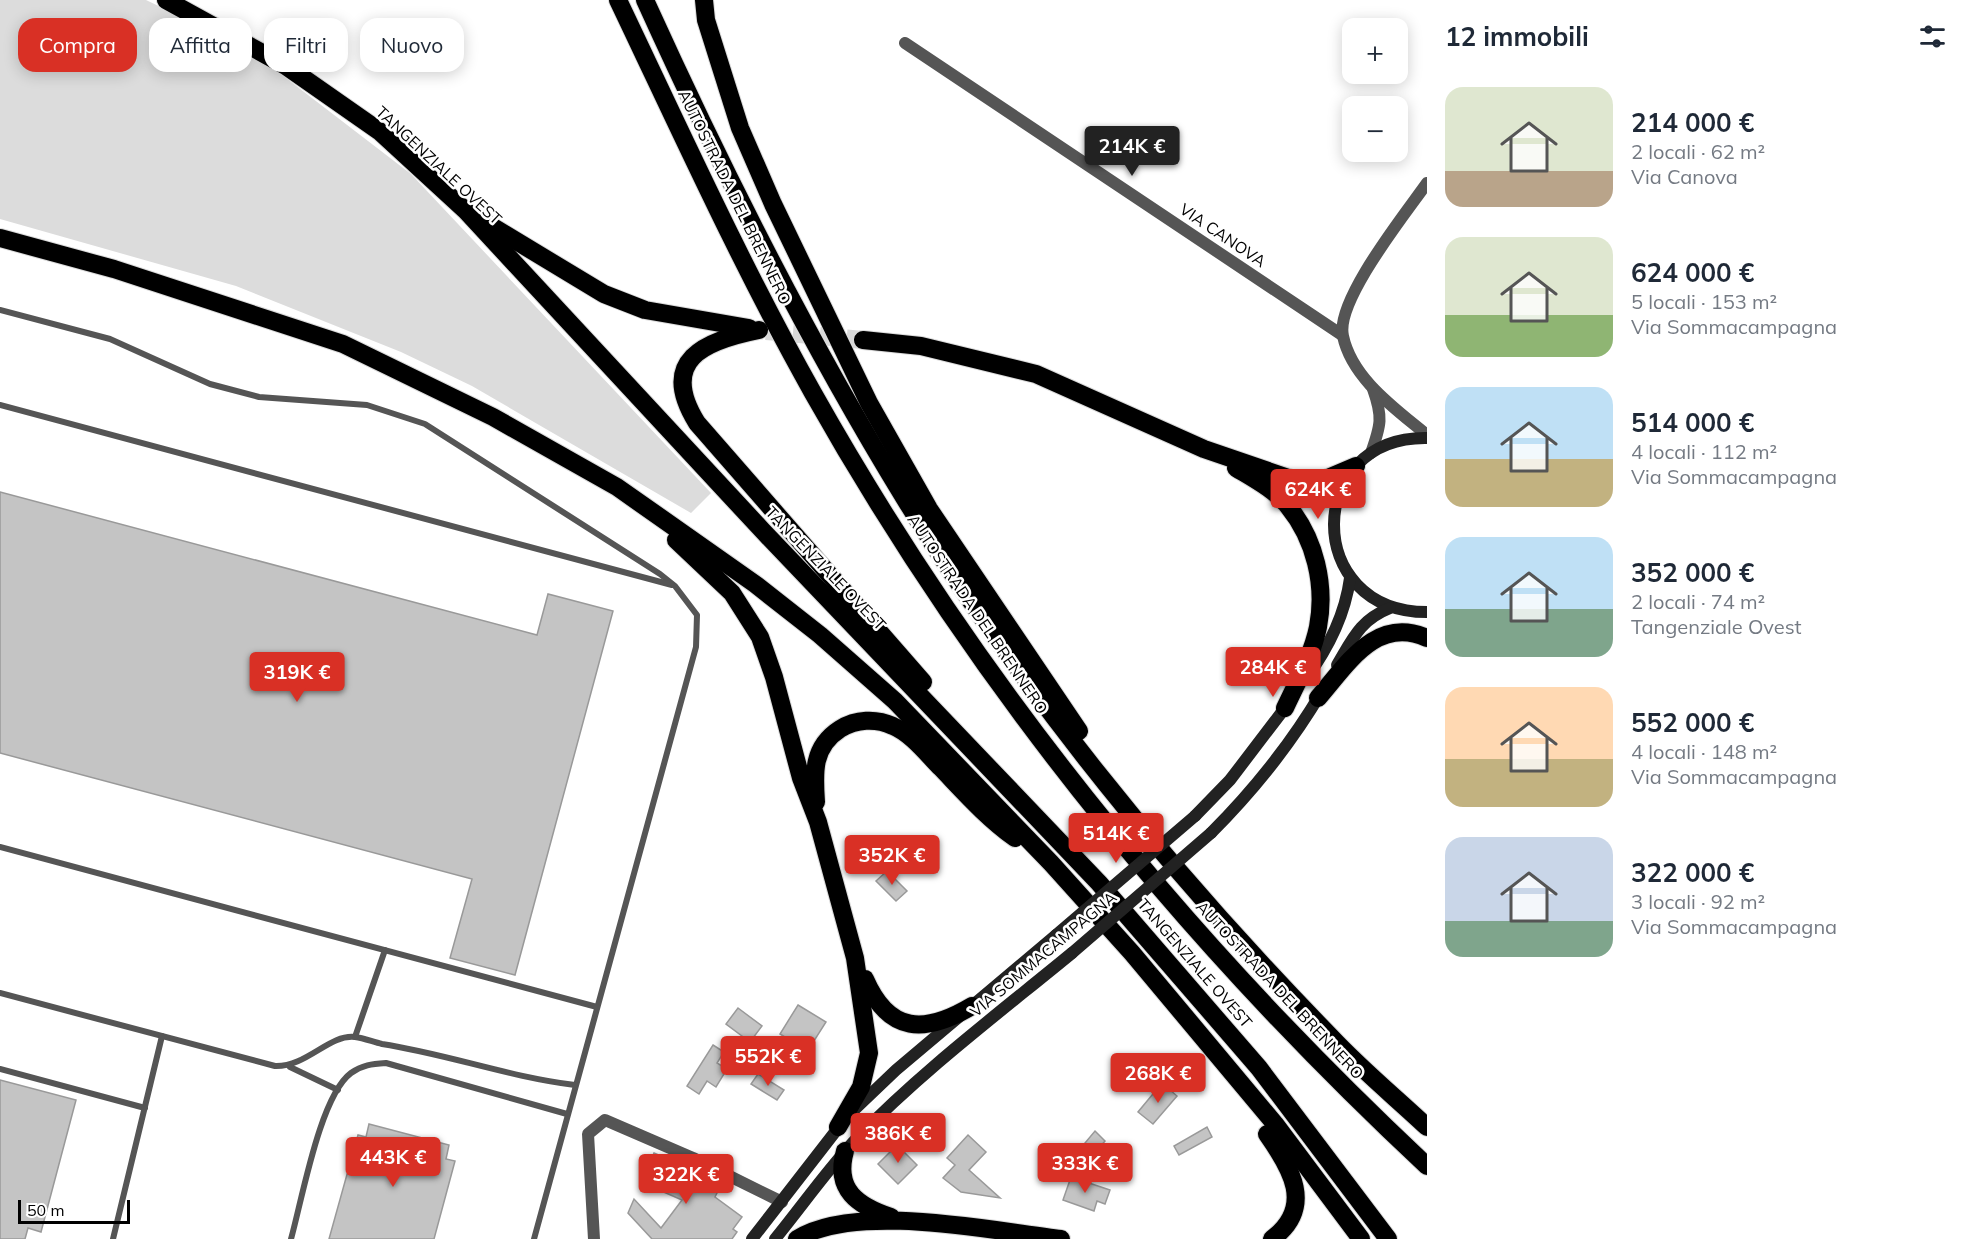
<!DOCTYPE html>
<html lang="it">
<meta charset="utf-8">
<style>
body{margin:0;font-family:Mulish,sans-serif;background:#f2f2f3;color:#1f2937;height:100vh;display:flex;flex-direction:column;font-size:22px;white-space:nowrap}
*{box-sizing:border-box;margin:0}
p{font-size:20px;color:#747a83}
.icon{flex:none;width:33px;height:33px;fill:none;stroke:currentColor;stroke-width:2;stroke-linecap:round;stroke-linejoin:round}
.map{position:relative;flex:1;overflow:hidden}
.panel{display:flex;flex-direction:column;background:#fff;width:540px}
.panel>*{flex:none}
.hud{position:absolute;left:18px;top:18px;width:570px;height:54px;display:flex;gap:12px}
.tools{position:absolute;left:1342px;top:18px;display:grid;gap:12px}
.tools a{display:grid;place-items:center;width:66px;height:66px;border-radius:12px;background:#fff;box-shadow:0 3px 15px #0003;font-size:30px}
.scale{position:absolute;left:18px;bottom:15px;width:112px;box-sizing:border-box;padding-left:6px;border:3px solid #000;border-top:0;font-size:16px;line-height:21px;white-space:nowrap;color:#000;-webkit-text-stroke:4px #fff;paint-order:stroke}
.price{position:absolute;translate:-50% -51px;padding:0 14px;border-radius:6px;background:#d93025;color:#fff;font-size:20px;line-height:39px;filter:drop-shadow(0 2px 3px #0008)}
.price::after{content:'';position:absolute;left:50%;top:36px;width:18px;height:14px;margin-left:-9px;background:inherit;clip-path:polygon(0 0,100% 0,50% 100%)}
.price.current{background:#222;color:#fff}
ul{padding:0;list-style:none}
li{display:flex;align-items:center;gap:18px;height:150px;padding:0 18px}
li span{display:grid;place-items:center;flex:none;width:168px;height:120px;border-radius:18px;color:#555}
li>.icon{margin-inline-start:auto}
span .icon{width:72px;height:72px;fill:#fffc;stroke-width:1}
li b{font-size:26px}
h2{display:flex;justify-content:space-between;align-items:center;height:72px;padding:0 18px;font-size:26px}
.chip{padding:0 21px;border-radius:18px;background:#fff;box-shadow:0 3px 15px #0003;font-size:21px;line-height:54px}
.chip.current{background:#d93025;color:#fff}
main{display:flex;flex:1;min-height:0}
.map>svg:first-child{display:block}
.green{fill:#dcdcdc}
.building{fill:#c4c4c4;stroke:#999;stroke-width:1.5}
.lines{fill:none;stroke-linecap:round;stroke-linejoin:round}
.highway-tunnel{stroke:#d9d9d9;stroke-width:18;stroke-dasharray:18 9;stroke-linecap:butt}
.highway-casing{stroke:#dbdbdb;stroke-width:20}
.lane{stroke:#555;stroke-width:6}
.street{stroke:#555;stroke-width:12}
.secondary{stroke:#222;stroke-width:12}
.highway{stroke:#000;stroke-width:18}
.secondary-bridge{stroke:#222;stroke-width:12}
.labels{text-anchor:middle;dominant-baseline:central;stroke-width:5;stroke-linejoin:round;paint-order:stroke}
.street-label{font-size:16px;fill:#000;stroke:#fff}
</style>
<main>
<div class="map">
<svg width="1427" height="1239" viewBox="0 0 1427 1239">
<rect width="100%" height="100%" fill="#fff"/>
<!-- green -->
<path class="green" d="M 0,0 L 146,0 L 190,21 L 282,75 L 411,174 L 711,493 L 691,513 L 472,386 L 401,352 L 236,286 L 0,219 Z"/>
<!-- building -->
<g class="building">
<path d="M 0,492 L 537,635 L 548,594 L 613,611 L 515,975 L 450,958 L 472,879 L 0,753 Z"/>
<path d="M 887,871 L 907,891 L 896,901 L 876,881 Z"/>
<path d="M 798,1005 L 826,1022 L 793,1074 L 779,1064 L 793,1042 L 780,1034 Z"/>
<path d="M 738,1008 L 762,1026 L 750,1042 L 726,1024 Z"/>
<path d="M 713,1045 L 724,1052 L 717,1063 L 727,1069 L 716,1087 L 707,1081 L 699,1094 L 687,1086 Z"/>
<path d="M 758,1074 L 784,1090 L 777,1100 L 751,1084 Z"/>
<path d="M 0,1080 L 76,1100 L 41,1232 L 28,1228 L 25,1239 L 0,1239 Z"/>
<path d="M 1162,1083 L 1177,1096 L 1153,1124 L 1138,1112 Z"/>
<path d="M 369,1124 L 449,1145 L 446,1159 L 455,1161 L 434,1239 L 329,1239 L 358,1135 L 366,1137 Z"/>
<path d="M 1207,1127 L 1212,1137 L 1179,1155 L 1174,1146 Z"/>
<path d="M 1095,1131 L 1105,1141 L 1085,1164 L 1075,1155 Z"/>
<path d="M 968,1135 L 986,1152 L 969,1170 L 1000,1198 L 961,1192 L 943,1178 L 955,1165 L 947,1158 Z"/>
<path d="M 897,1145 L 917,1165 L 898,1184 L 878,1164 Z"/>
<path d="M 654,1153 L 722,1183 L 715,1197 L 742,1217 L 733,1229 L 737,1232 L 732,1239 L 652,1239 L 628,1213 L 634,1199 L 661,1228 L 682,1200 L 641,1182 Z"/>
<path d="M 1071,1177 L 1110,1190 L 1105,1204 L 1097,1201 L 1094,1211 L 1063,1200 Z"/>
</g>
<g class="lines">
<!-- highway-tunnel -->
<path class="highway-tunnel" d="M 766,331 L 863,340"/>
<defs>
<g id="highway">
<path d="M 166,0 L 286,66 L 379,131 L 466,211 L 762,530 L 1099,883 L 1259,1068 L 1388,1239"/>
<path d="M 618,0 C 681,132 741,265 813,393 C 975,681 1185,940 1427,1166"/>
<path d="M 645,0 C 722,170 807,339 905,499 C 1023,692 1173,875 1331,1037 C 1361,1069 1395,1097 1427,1127"/>
<path d="M 704,0 L 706,20 L 740,128 L 773,204 L 869,403 L 929,509 L 1079,731"/>
<path d="M 483,221 L 604,294 L 645,310 L 749,328"/>
<path d="M 0,238 L 114,269 L 343,344 L 493,417 L 617,487 L 755,584 L 820,635 L 895,701 L 1051,863 L 1132,953 L 1275,1124 L 1361,1239"/>
<path d="M 759,330 C 704,341 658,360 697,423 L 923,682"/>
<path d="M 863,340 L 921,346 L 1036,374 L 1204,449 L 1303,483 L 1316,483 L 1356,466"/>
<path d="M 1236,468 C 1254,479 1275,490 1288,506 C 1315,539 1326,585 1318,627 C 1312,656 1297,682 1285,708"/>
<path d="M 676,540 L 732,593 L 760,637 L 774,677 L 801,778 L 818,822 L 855,958 L 869,1053 L 861,1087 L 838,1127"/>
<path d="M 1318,698 C 1347,665 1376,615 1427,638"/>
<path d="M 816,802 C 814,773 812,747 840,729 C 856,719 876,718 893,726 C 912,734 927,754 941,768 C 965,793 987,818 1015,838"/>
<path d="M 865,979 C 889,1034 925,1034 972,1006"/>
<path d="M 1267,1134 C 1291,1168 1315,1207 1272,1239"/>
<path d="M 845,1151 C 834,1190 858,1206 891,1217"/>
<path d="M 797,1239 C 855,1202 993,1231 1061,1239"/>
</g>
</defs>
<!-- highway casing -->
<use href="#highway" class="highway-casing"/>
<!-- lane -->
<g class="lane">
<path d="M 0,310 L 110,339 L 210,384 L 259,397 L 367,405 L 425,424 L 660,574 L 675,586 L 697,615 L 696,647 L 534,1239"/>
<path d="M 0,405 L 672,585"/>
<path d="M 0,847 L 597,1007"/>
<path d="M 0,993 L 275,1066 C 307,1067 329,1034 355,1037 C 364,1038 373,1042 382,1044 C 447,1054 509,1077 575,1085"/>
<path d="M 355,1037 L 385,950"/>
<path d="M 290,1067 L 338,1090"/>
<path d="M 0,1069 L 145,1108"/>
<path d="M 113,1239 L 162,1036"/>
<path d="M 291,1239 C 302,1200 320,1096 351,1073 C 362,1065 372,1064 386,1063 L 567,1114"/>
</g>
<!-- street -->
<g class="street">
<path d="M 905,43 L 1342,335"/>
<path d="M 1427,183 C 1406,213 1335,301 1343,336 C 1352,379 1396,409 1427,435"/>
<path d="M 1371,453 C 1381,425 1383,417 1373,389"/>
<path d="M 594,1239 L 588,1134 L 605,1120 L 693,1158 L 782,1202"/>
</g>
<!-- secondary -->
<g class="secondary">
<path d="M 1427,438 C 1304,436 1302,612 1427,612"/>
<path d="M 1337,665 C 1353,638 1360,620 1390,608"/>
<path d="M 1305,680 C 1328,649 1345,616 1350,578"/>
<path d="M 1195,816 L 1230,780 L 1288,704"/>
<path d="M 1211,833 C 1253,791 1290,745 1321,693"/>
<path d="M 853,1111 L 896,1070 L 1056,935"/>
<path d="M 752,1239 L 842,1123"/>
<path d="M 775,1239 C 802,1206 827,1170 856,1139 C 922,1071 999,1013 1072,953"/>
</g>
<!-- highway -->
<use href="#highway" class="highway"/>
<!-- secondary-bridge -->
<g class="secondary-bridge">
<path d="M 1056,935 L 1195,816"/>
<path d="M 1072,953 L 1211,833"/>
</g>
</g>
<g class="labels">
<!-- street labels -->
<g class="street-label">
<text transform="translate(439 165) rotate(43)">TANGENZIALE OVEST</text>
<text transform="translate(735 197) rotate(64)">AUTOSTRADA DEL BRENNERO</text>
<text transform="translate(1223 235) rotate(34)">VIA CANOVA</text>
<text transform="translate(826 568) rotate(46)">TANGENZIALE OVEST</text>
<text transform="translate(978 614) rotate(56)">AUTOSTRADA DEL BRENNERO</text>
<text transform="translate(1043 954) rotate(-40)">VIA SOMMACAMPAGNA</text>
<text transform="translate(1195 963) rotate(49)">TANGENZIALE OVEST</text>
<text transform="translate(1280 990) rotate(47)">AUTOSTRADA DEL BRENNERO</text>
</g>
</g>
</svg>
<div class="tools">
<a>+</a>
<a>−</a>
</div>
<div class="scale">50 m</div>
<b class="price current" style="left:1132px;top:177px">214K €</b>
<b class="price" style="left:1318px;top:520px">624K €</b>
<b class="price" style="left:1273px;top:698px">284K €</b>
<b class="price" style="left:297px;top:703px">319K €</b>
<b class="price" style="left:1116px;top:864px">514K €</b>
<b class="price" style="left:892px;top:886px">352K €</b>
<b class="price" style="left:768px;top:1087px">552K €</b>
<b class="price" style="left:1158px;top:1104px">268K €</b>
<b class="price" style="left:898px;top:1164px">386K €</b>
<b class="price" style="left:393px;top:1188px">443K €</b>
<b class="price" style="left:1085px;top:1194px">333K €</b>
<b class="price" style="left:686px;top:1205px">322K €</b>
<div class="hud">
<a class="chip current">Compra</a>
<a class="chip">Affitta</a>
<a class="chip">Filtri</a>
<a class="chip">Nuovo</a>
</div>
</div>
<section class="panel">
<h2>12 immobili<svg class="icon" aria-label="filters" viewBox="0 0 24 24"><path d="M4 7h16M4 17h16"/><circle cx="9" cy="7" r="2"/><circle cx="15" cy="17" r="2"/></svg></h2>
<ul>
<li><span style="background:linear-gradient(#dfe7d0 70%,#b9a48a 0)"><svg class="icon" aria-label="home" viewBox="0 0 24 24"><path d="M3 11l9-7 9 7M6 9v11h12V9"/></svg></span><div><b>214 000 €</b><p>2 locali · 62 m²</p><p>Via Canova</p></div></li>
<li><span style="background:linear-gradient(#dfe7d0 65%,#8fb573 0)"><svg class="icon" aria-label="home" viewBox="0 0 24 24"><path d="M3 11l9-7 9 7M6 9v11h12V9"/></svg></span><div><b>624 000 €</b><p>5 locali · 153 m²</p><p>Via Sommacampagna</p></div></li>
<li><span style="background:linear-gradient(#bfe0f5 60%,#c2b280 0)"><svg class="icon" aria-label="home" viewBox="0 0 24 24"><path d="M3 11l9-7 9 7M6 9v11h12V9"/></svg></span><div><b>514 000 €</b><p>4 locali · 112 m²</p><p>Via Sommacampagna</p></div></li>
<li><span style="background:linear-gradient(#bfe0f5 60%,#7fa58c 0)"><svg class="icon" aria-label="home" viewBox="0 0 24 24"><path d="M3 11l9-7 9 7M6 9v11h12V9"/></svg></span><div><b>352 000 €</b><p>2 locali · 74 m²</p><p>Tangenziale Ovest</p></div></li>
<li><span style="background:linear-gradient(#ffd9b3 60%,#c2b280 0)"><svg class="icon" aria-label="home" viewBox="0 0 24 24"><path d="M3 11l9-7 9 7M6 9v11h12V9"/></svg></span><div><b>552 000 €</b><p>4 locali · 148 m²</p><p>Via Sommacampagna</p></div></li>
<li><span style="background:linear-gradient(#c9d6e8 70%,#7fa58c 0)"><svg class="icon" aria-label="home" viewBox="0 0 24 24"><path d="M3 11l9-7 9 7M6 9v11h12V9"/></svg></span><div><b>322 000 €</b><p>3 locali · 92 m²</p><p>Via Sommacampagna</p></div></li>
</ul>
</section>
</main>
